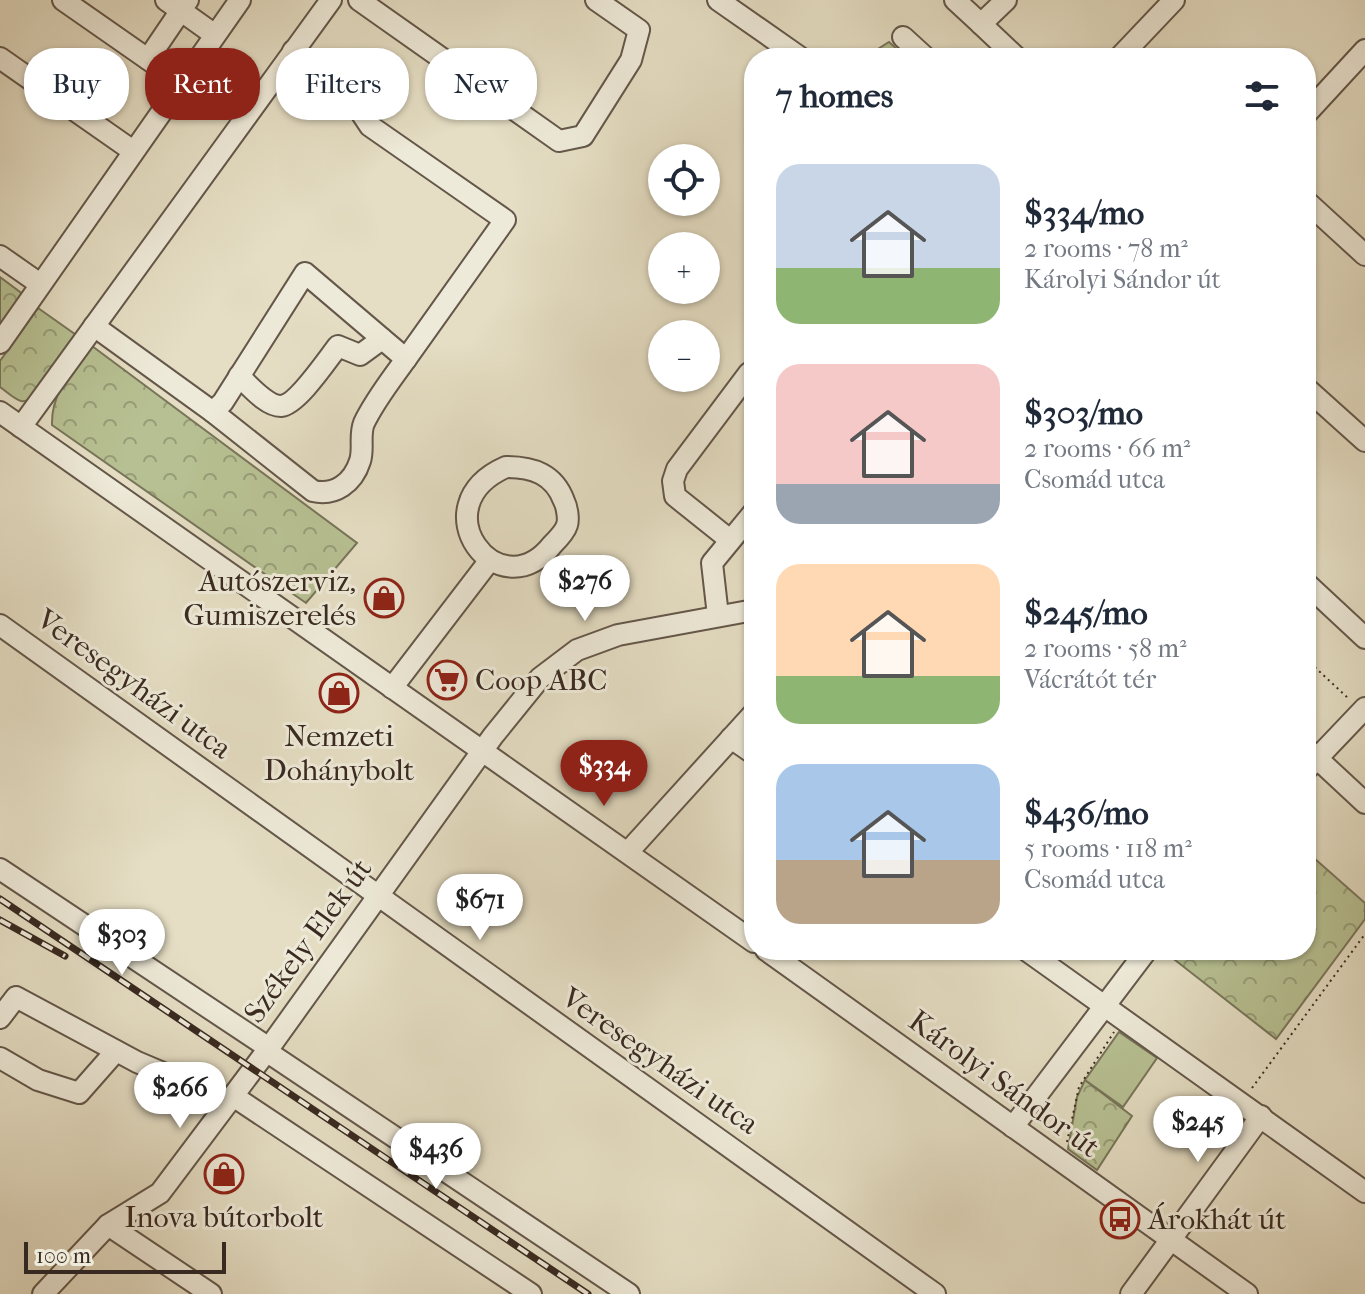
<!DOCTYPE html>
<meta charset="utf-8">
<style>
body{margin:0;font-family:"IM FELL French Canon",serif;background:#f2f2f3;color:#1f2937;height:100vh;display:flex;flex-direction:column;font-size:30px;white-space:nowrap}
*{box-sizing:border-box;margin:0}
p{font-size:26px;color:#747a83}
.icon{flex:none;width:44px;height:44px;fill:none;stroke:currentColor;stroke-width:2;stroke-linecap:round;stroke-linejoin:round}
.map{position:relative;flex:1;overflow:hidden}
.panel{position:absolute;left:744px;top:48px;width:572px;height:912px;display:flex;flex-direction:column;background:#fff;border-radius:32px;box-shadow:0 2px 6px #0004}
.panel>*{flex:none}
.top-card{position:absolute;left:24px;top:48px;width:600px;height:72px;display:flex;gap:16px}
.fabs{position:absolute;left:648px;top:144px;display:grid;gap:16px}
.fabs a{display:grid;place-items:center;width:72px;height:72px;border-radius:50%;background:#fff;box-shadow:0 2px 6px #0004;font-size:40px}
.scale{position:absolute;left:24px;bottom:20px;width:202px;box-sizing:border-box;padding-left:8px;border:4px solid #392a21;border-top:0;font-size:22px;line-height:28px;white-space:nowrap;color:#392a21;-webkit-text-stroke:6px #eeead9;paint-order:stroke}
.price{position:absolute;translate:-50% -68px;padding:0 18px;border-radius:28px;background:#fff;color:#222;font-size:26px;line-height:52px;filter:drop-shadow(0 2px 4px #0008)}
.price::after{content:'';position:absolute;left:50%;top:48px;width:24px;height:18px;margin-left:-12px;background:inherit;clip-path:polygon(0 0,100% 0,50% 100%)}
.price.on{background:#8f2418;color:#fff}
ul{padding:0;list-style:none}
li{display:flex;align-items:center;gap:24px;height:200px;padding:0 32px}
li span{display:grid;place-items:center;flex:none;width:224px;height:160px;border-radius:24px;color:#555}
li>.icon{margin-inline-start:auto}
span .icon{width:96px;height:96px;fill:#fffc;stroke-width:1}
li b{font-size:34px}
h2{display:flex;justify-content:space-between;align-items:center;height:96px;padding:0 32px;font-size:34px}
.chip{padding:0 28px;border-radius:32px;background:#fff;box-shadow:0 2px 6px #0004;font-size:28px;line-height:72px}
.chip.on{background:#8f2418;color:#fff}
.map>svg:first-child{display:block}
.grass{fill:url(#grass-tufts);stroke:#78755a;stroke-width:2}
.park{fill:url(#park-crowns);stroke:#78755a;stroke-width:2}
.pitch{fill:#b7c092;stroke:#78755a;stroke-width:2}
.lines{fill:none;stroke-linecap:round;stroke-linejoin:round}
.minor-casing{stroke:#64574a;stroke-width:24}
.path{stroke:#392a21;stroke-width:2;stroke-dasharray:2 4;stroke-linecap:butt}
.minor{stroke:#eeead9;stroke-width:20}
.rail-casing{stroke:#392a21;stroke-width:7}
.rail{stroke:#eeead9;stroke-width:4;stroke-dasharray:12;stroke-linecap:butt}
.labels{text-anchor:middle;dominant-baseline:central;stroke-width:6;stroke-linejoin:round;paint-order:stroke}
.poi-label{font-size:30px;fill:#392a21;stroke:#eeead9;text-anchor:start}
.street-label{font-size:30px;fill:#392a21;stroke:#eeead9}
</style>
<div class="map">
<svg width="1365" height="1294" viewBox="0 0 1365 1294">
<defs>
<pattern id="grass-tufts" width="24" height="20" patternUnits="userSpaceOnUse" patternTransform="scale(2)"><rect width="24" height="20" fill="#b7c092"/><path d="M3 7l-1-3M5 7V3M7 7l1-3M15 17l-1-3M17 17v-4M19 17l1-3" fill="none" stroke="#969c77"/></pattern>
<pattern id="park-crowns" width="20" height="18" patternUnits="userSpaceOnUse" patternTransform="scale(2)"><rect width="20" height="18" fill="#b7c092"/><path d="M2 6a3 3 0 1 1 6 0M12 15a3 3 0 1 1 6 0" fill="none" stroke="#969c77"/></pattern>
</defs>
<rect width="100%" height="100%" fill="#e5dec4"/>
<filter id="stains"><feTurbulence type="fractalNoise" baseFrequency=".0025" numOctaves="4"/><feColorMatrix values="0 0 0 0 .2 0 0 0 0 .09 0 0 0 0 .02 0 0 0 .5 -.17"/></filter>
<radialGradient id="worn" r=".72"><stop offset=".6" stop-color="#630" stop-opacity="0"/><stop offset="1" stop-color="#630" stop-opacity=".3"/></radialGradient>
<!-- grass -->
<path class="grass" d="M 889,42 L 907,58 L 872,58 L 878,49 Z"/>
<!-- park -->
<g class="park">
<path d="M 0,277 L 24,295 L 0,330 Z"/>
<path d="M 38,308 L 79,337 C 70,350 38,405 21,401 C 14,399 6,391 0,387 L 0,361 Z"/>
<path d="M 92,346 L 357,543 L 306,603 L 52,425 C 51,391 73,371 92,346 Z"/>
<path d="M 1306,851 L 1365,903 L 1365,919 L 1276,1039 L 1166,953 L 1169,950 L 1306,950 Z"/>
<path d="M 1085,1080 L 1132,1116 L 1097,1170 L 1068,1149 L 1077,1097 Z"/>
</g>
<!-- pitch -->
<path class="pitch" d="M 1119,1032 L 1157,1058 L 1123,1107 L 1085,1080 Z"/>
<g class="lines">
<defs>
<g id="minor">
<path d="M 63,0 L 182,83"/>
<path d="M 166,0 L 215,35"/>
<path d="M 359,0 L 559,141 L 583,136 L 631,60 L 639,30 L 596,0"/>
<path d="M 718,0 L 801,58"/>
<path d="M 955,0 L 981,24"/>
<path d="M 1006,0 L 981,24 L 1017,58"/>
<path d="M 903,37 L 926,58"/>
<path d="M 0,58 L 133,151"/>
<path d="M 1119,58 L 1174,0"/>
<path d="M 148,59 L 188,0"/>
<path d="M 1306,114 L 1365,50"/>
<path d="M 1306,201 L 1365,255"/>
<path d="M 0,256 L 40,284"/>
<path d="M 94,326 L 213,412 L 223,402 L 305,273 L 406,359 L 505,220 L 370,126 L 348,93 L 293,51"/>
<path d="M 0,343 L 240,0"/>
<path d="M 239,376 C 249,385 266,406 281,406 C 297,405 327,360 338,346 L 360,355 L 382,339"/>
<path d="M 1306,388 L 1365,441"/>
<path d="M 0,412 L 754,942"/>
<path d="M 213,412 L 313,491 C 335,496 353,483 360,461 C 364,449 359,435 364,423 C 375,400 391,380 406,359"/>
<path d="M 21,427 L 331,0"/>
<path d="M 506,467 C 533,467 554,474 564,501 C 567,507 569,519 567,525 C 565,532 557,540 552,545 C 499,612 418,506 506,467 Z"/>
<path d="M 730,540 L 675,496 L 673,481 L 677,469 L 749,373 L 754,370"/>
<path d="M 1306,583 L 1365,638"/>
<path d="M 718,616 L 712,563 L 754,512"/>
<path d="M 0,625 L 935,1294"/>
<path d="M 392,688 L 490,560"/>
<path d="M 731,738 L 754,754"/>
<path d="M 1306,748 L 1365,803"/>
<path d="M 1306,770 L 1365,708"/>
<path d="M 628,852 L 754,713"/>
<path d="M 0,869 L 269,1048"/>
<path d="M 766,950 L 1247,1294"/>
<path d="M 1026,950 L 1365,1192"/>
<path d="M 0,1018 L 16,997 L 137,1062 L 229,1101"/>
<path d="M 266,1051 L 629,1294"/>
<path d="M 0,1058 L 38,1080 L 79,1093 L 116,1051"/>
<path d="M 233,1096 L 531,1294"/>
<path d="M 1013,1127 L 1147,950"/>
<path d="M 108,1225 L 211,1294"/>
<path d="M 43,1294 L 108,1225 L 160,1193 L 269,1048 L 493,736 L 540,678 L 577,650 L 618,635 L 754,610"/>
<path d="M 1131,1294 L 1261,1116"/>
</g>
</defs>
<!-- minor casing -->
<use href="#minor" class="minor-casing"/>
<!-- path -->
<g class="path">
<path d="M 1306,659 L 1349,699"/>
<path d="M 1252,1088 L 1365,934"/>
<path d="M 1067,1142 L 1079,1087 L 1114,1032"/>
</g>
<!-- minor -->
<use href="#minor" class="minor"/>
<defs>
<g id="rail">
<path d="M 0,899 L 588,1294"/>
<path d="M 0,920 L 65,956"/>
</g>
</defs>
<!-- rail casing -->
<use href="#rail" class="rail-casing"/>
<!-- rail -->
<use href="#rail" class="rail"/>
</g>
<!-- icons -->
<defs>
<symbol id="shop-ring" viewBox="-11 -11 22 22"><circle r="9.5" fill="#eeead9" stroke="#8f2418" stroke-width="1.5"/><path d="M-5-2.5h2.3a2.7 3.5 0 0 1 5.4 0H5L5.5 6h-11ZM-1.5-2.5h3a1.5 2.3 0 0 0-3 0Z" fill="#8f2418"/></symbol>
<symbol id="supermarket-ring" viewBox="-11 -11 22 22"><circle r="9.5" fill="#eeead9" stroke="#8f2418" stroke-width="1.5"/><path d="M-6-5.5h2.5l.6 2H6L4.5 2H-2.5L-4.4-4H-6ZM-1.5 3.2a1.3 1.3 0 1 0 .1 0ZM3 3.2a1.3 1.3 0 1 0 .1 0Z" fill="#8f2418"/></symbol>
<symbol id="bus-ring" viewBox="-11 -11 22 22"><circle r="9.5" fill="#eeead9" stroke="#8f2418" stroke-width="1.5"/><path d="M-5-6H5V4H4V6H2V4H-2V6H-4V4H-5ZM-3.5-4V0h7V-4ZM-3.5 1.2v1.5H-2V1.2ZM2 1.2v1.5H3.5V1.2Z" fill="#8f2418"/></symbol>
</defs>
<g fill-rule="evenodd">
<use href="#shop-ring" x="362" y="576" width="44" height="44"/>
<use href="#supermarket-ring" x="425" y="658" width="44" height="44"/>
<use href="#shop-ring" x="317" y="671" width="44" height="44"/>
<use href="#shop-ring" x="202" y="1152" width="44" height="44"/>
<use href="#bus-ring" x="1098" y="1197" width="44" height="44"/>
</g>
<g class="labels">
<!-- poi labels -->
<g class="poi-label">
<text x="356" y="581" text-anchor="end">Autószerviz,<tspan x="356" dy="34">Gumiszerelés</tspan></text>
<text x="475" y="680">Coop ABC</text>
<text x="339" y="736" text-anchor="middle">Nemzeti<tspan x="339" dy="34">Dohánybolt</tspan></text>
<text x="224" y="1217" text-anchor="middle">Inova bútorbolt</text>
<text x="1148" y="1219">Árokhát út</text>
</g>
<!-- street labels -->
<g class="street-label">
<text transform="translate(134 684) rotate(36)">Veresegyházi utca</text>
<text transform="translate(308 941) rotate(-54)">Székely Elek út</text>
<text transform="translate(660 1061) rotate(35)">Veresegyházi utca</text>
<text transform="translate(1004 1084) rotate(36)">Károlyi Sándor út</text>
</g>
</g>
<rect width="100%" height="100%" filter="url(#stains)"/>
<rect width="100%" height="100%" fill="url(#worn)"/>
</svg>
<div class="fabs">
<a><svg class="icon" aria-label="locate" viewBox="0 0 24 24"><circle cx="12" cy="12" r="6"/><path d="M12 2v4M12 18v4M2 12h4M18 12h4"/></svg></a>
<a>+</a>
<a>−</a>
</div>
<div class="scale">100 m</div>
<b class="price" style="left:585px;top:623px">$276</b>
<b class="price on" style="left:604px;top:808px">$334</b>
<b class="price" style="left:480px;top:942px">$671</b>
<b class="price" style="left:122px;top:977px">$303</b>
<b class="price" style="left:180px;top:1130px">$266</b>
<b class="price" style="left:1198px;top:1164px">$245</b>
<b class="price" style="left:436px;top:1191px">$436</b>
<div class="top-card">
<a class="chip">Buy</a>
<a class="chip on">Rent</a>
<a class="chip">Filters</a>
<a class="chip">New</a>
</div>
<section class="panel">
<h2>7 homes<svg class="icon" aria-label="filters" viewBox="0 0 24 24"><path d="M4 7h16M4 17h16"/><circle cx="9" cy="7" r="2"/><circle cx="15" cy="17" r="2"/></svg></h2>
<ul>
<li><span style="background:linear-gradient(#c9d6e8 65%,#8fb573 0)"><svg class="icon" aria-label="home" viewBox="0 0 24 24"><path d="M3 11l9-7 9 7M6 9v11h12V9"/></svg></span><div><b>$334/mo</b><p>2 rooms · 78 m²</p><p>Károlyi Sándor út</p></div></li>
<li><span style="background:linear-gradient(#f6c9c9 75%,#9aa5b1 0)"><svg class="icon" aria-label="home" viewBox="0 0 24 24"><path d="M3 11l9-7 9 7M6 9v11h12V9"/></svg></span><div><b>$303/mo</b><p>2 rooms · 66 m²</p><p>Csomád utca</p></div></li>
<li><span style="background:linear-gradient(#ffd9b3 70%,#8fb573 0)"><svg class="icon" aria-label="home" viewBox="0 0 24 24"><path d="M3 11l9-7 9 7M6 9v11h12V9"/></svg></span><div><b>$245/mo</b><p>2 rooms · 58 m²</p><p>Vácrátót tér</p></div></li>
<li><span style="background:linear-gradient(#a9c7e8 60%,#b9a48a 0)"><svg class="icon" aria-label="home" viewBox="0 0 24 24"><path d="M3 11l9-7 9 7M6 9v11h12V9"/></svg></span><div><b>$436/mo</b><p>5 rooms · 118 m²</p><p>Csomád utca</p></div></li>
</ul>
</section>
</div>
